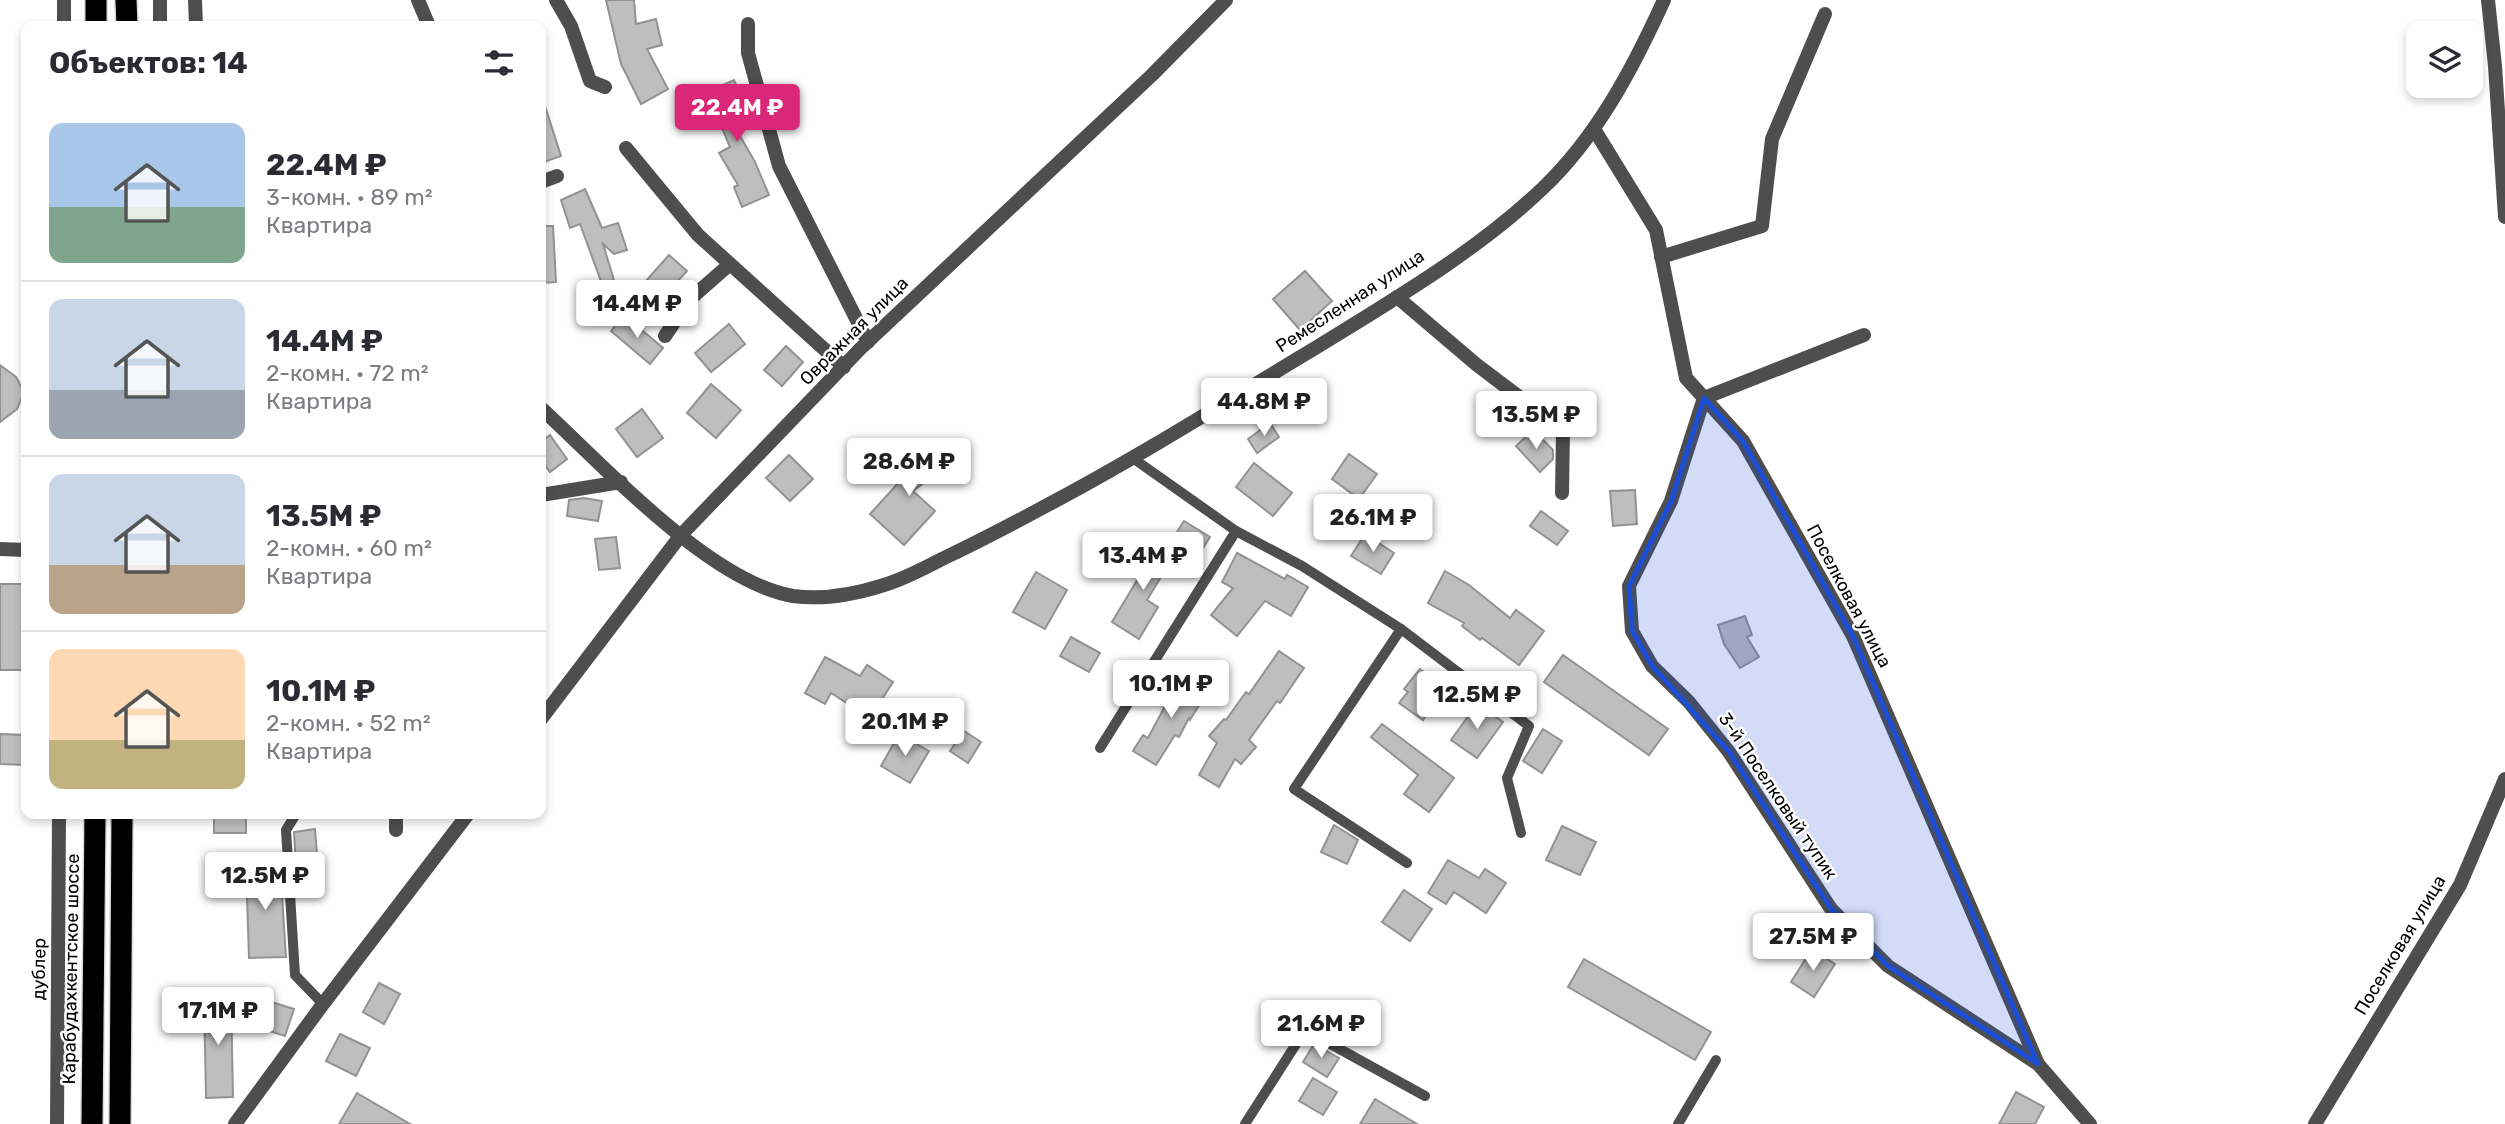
<!DOCTYPE html>
<html lang="ru">
<meta charset="utf-8">
<style>
body{margin:0;font-family:Rubik,sans-serif;background:#f7f7f7;color:#2b2b33;height:100vh;display:flex;flex-direction:column;font-size:26px;white-space:nowrap}
*{box-sizing:border-box;margin:0}
p{font-size:23px;color:#7c7c81}
.icon{flex:none;width:38px;height:38px;fill:none;stroke:currentColor;stroke-width:2;stroke-linecap:round;stroke-linejoin:round}
.map{position:relative;flex:1;overflow:hidden}
.sheet{position:absolute;left:21px;top:21px;width:525px;height:798px;display:flex;flex-direction:column;background:#fff;border-radius:14px;box-shadow:0 4px 10px #0003}
.sheet>*{flex:none}
.tools{position:absolute;left:2406px;top:21px;display:grid;gap:14px}
.tools a{display:grid;place-items:center;width:77px;height:77px;border-radius:14px;background:#fff;box-shadow:0 4px 10px #0003;font-size:35px}
.price{position:absolute;translate:-50% -60px;padding:0 16px;border-radius:7px;background:#fff;color:#222;font-size:23px;line-height:46px;filter:drop-shadow(0 2px 4px #0008)}
.price::after{content:'';position:absolute;left:50%;top:42px;width:21px;height:16px;margin-left:-10px;background:inherit;clip-path:polygon(0 0,100% 0,50% 100%)}
.price.active{background:#db2777;color:#fff}
ul{padding:0;list-style:none}
li{display:flex;align-items:center;gap:21px;height:175px;padding:0 28px}
li+li{border-top:2px solid #e1e1e2}
li span{display:grid;place-items:center;flex:none;width:196px;height:140px;border-radius:14px;color:#555}
li>.icon{margin-inline-start:auto}
span .icon{width:84px;height:84px;fill:#fffc;stroke-width:1}
li b{font-size:30px}
h2{display:flex;justify-content:space-between;align-items:center;height:84px;padding:0 28px;font-size:30px}
.map>svg:first-child{display:block}
.building{fill:#bebebe;stroke:#929292;stroke-width:2}
.lines{fill:none;stroke-linecap:round;stroke-linejoin:round}
.highway-casing{stroke:#dbdbdb;stroke-width:24}
.lane{stroke:#4e4e4e;stroke-width:10}
.street{stroke:#4e4e4e;stroke-width:14}
.highway{stroke:#000;stroke-width:21}
.marked{fill:#1d4ed8;fill-opacity:0.2;stroke:#1d4ed8;stroke-width:5;stroke-linejoin:round}
.labels{text-anchor:middle;dominant-baseline:central;stroke-width:5;stroke-linejoin:round;paint-order:stroke}
.street-label{font-size:18px;fill:#000;stroke:#fff}
</style>
<div class="map">
<svg width="2505" height="1124" viewBox="0 0 2505 1124">
<rect width="100%" height="100%" fill="#fff"/>
<!-- building -->
<g class="building">
<path d="M 606,0 L 634,0 L 636,24 L 656,19 L 662,45 L 647,49 L 668,89 L 641,104 L 621,64 Z"/>
<path d="M 734,80 L 749,115 L 732,122 L 755,162 L 769,195 L 742,207 L 734,187 L 738,185 L 719,153 L 730,147 L 707,92 Z"/>
<path d="M 541,103 L 544,103 L 561,156 L 541,163 Z"/>
<path d="M 585,189 L 602,228 L 618,223 L 627,250 L 614,254 L 603,244 L 614,280 L 602,284 L 580,224 L 570,228 L 561,200 Z"/>
<path d="M 541,226 L 553,226 L 556,282 L 541,283 Z"/>
<path d="M 669,255 L 687,271 L 662,298 L 645,282 Z"/>
<path d="M 1305,271 L 1332,301 L 1300,330 L 1273,299 Z"/>
<path d="M 614,282 L 622,308 L 597,315 L 589,290 Z"/>
<path d="M 624,315 L 663,348 L 650,364 L 611,331 Z"/>
<path d="M 729,324 L 745,344 L 711,372 L 695,353 Z"/>
<path d="M 786,346 L 803,362 L 782,386 L 764,370 Z"/>
<path d="M 0,365 L 16,377 L 22,388 L 23,395 L 17,409 L 0,422 Z"/>
<path d="M 711,384 L 741,410 L 716,438 L 687,413 Z"/>
<path d="M 642,409 L 663,438 L 637,457 L 616,429 Z"/>
<path d="M 1270,423 L 1279,437 L 1257,453 L 1248,439 Z"/>
<path d="M 1533,430 L 1553,450 L 1553,459 L 1540,472 L 1516,446 Z"/>
<path d="M 550,435 L 567,459 L 550,472 L 541,460 L 541,442 Z"/>
<path d="M 927,444 L 944,468 L 913,491 L 935,511 L 904,545 L 870,514 L 912,468 L 906,460 Z"/>
<path d="M 1349,454 L 1377,474 L 1359,499 L 1332,479 Z"/>
<path d="M 789,455 L 813,479 L 790,501 L 766,478 Z"/>
<path d="M 1254,463 L 1292,493 L 1273,516 L 1236,487 Z"/>
<path d="M 1635,490 L 1637,524 L 1613,526 L 1610,491 Z"/>
<path d="M 584,498 L 602,501 L 598,521 L 567,516 L 569,500 Z"/>
<path d="M 1541,511 L 1568,531 L 1557,545 L 1530,526 Z"/>
<path d="M 1184,521 L 1210,537 L 1196,559 L 1170,543 Z"/>
<path d="M 1365,534 L 1394,553 L 1381,574 L 1351,556 Z"/>
<path d="M 616,537 L 620,568 L 599,570 L 595,539 Z"/>
<path d="M 1148,543 L 1173,557 L 1147,600 L 1158,607 L 1139,639 L 1112,622 L 1142,572 L 1133,567 Z"/>
<path d="M 1237,553 L 1285,579 L 1287,575 L 1308,587 L 1291,616 L 1265,601 L 1237,636 L 1211,615 L 1233,588 L 1222,582 Z"/>
<path d="M 1445,571 L 1469,585 L 1510,618 L 1516,610 L 1544,631 L 1519,665 L 1482,638 L 1480,640 L 1462,626 L 1464,623 L 1428,603 Z"/>
<path d="M 1036,572 L 1067,590 L 1045,629 L 1013,612 Z"/>
<rect x="0" y="584" width="26" height="86"/>
<path d="M 1745,616 L 1752,635 L 1747,637 L 1759,657 L 1740,668 L 1724,644 L 1718,625 Z"/>
<path d="M 1071,637 L 1100,653 L 1089,672 L 1060,656 Z"/>
<path d="M 1279,651 L 1304,668 L 1280,703 L 1277,701 L 1249,740 L 1256,747 L 1241,764 L 1235,759 L 1219,787 L 1199,775 L 1217,743 L 1209,736 L 1224,719 L 1226,720 L 1246,692 L 1249,694 Z"/>
<path d="M 1563,655 L 1668,729 L 1649,755 L 1544,682 Z"/>
<path d="M 825,657 L 860,676 L 867,665 L 893,682 L 870,718 L 831,693 L 825,704 L 805,693 Z"/>
<path d="M 1420,669 L 1446,689 L 1423,720 L 1399,703 L 1408,692 L 1404,689 Z"/>
<path d="M 1181,676 L 1207,692 L 1190,720 L 1189,718 L 1179,737 L 1175,735 L 1156,765 L 1133,751 L 1143,735 L 1148,738 Z"/>
<path d="M 1477,704 L 1503,722 L 1477,758 L 1451,740 Z"/>
<path d="M 1382,724 L 1454,778 L 1429,812 L 1404,794 L 1418,775 L 1371,737 Z"/>
<path d="M 1543,729 L 1562,741 L 1542,773 L 1523,761 Z"/>
<path d="M 964,731 L 981,742 L 968,763 L 950,751 Z"/>
<path d="M 0,734 L 25,735 L 24,765 L 0,764 Z"/>
<path d="M 899,734 L 929,751 L 910,783 L 881,766 Z"/>
<rect x="214" y="814" width="32" height="19"/>
<path d="M 1334,825 L 1358,840 L 1347,864 L 1321,852 Z"/>
<path d="M 1562,826 L 1596,842 L 1580,875 L 1546,860 Z"/>
<path d="M 315,829 L 319,879 L 297,881 L 294,832 Z"/>
<path d="M 1448,860 L 1479,878 L 1485,869 L 1506,883 L 1486,913 L 1454,892 L 1446,904 L 1428,893 Z"/>
<path d="M 280,865 L 286,957 L 249,958 L 246,866 Z"/>
<path d="M 1404,890 L 1432,909 L 1410,941 L 1382,922 Z"/>
<path d="M 1812,949 L 1835,964 L 1814,997 L 1791,982 Z"/>
<path d="M 1584,959 L 1711,1032 L 1695,1060 L 1568,987 Z"/>
<path d="M 379,983 L 400,994 L 384,1024 L 363,1012 Z"/>
<path d="M 204,997 L 231,997 L 233,1097 L 206,1098 Z"/>
<path d="M 258,998 L 294,1009 L 285,1036 L 250,1025 Z"/>
<path d="M 340,1034 L 370,1048 L 356,1076 L 326,1061 Z"/>
<path d="M 1314,1044 L 1339,1058 L 1327,1077 L 1303,1062 Z"/>
<path d="M 1313,1078 L 1337,1092 L 1323,1115 L 1299,1101 Z"/>
<path d="M 2016,1092 L 2044,1107 L 2035,1124 L 1999,1124 Z"/>
<path d="M 357,1093 L 410,1124 L 339,1124 Z"/>
<path d="M 1375,1099 L 1417,1124 L 1360,1124 Z"/>
</g>
<g class="lines">
<defs>
<g id="highway">
<path d="M 96,0 L 96,26"/>
<path d="M 126,0 L 127,26"/>
<path d="M 92,1124 L 95,814"/>
<path d="M 120,1124 L 122,814"/>
</g>
</defs>
<!-- highway casing -->
<use href="#highway" class="highway-casing"/>
<!-- lane -->
<g class="lane">
<path d="M 1236,531 L 1302,566 L 1401,629 L 1294,789 L 1407,863"/>
<path d="M 1401,629 L 1529,726 L 1507,778 L 1521,833"/>
<path d="M 1100,748 L 1236,531 L 1134,459"/>
<path d="M 296,814 L 286,830 L 295,975 L 323,1004"/>
<path d="M 1245,1124 L 1305,1030 L 1425,1096"/>
<path d="M 1678,1124 L 1716,1060"/>
</g>
<!-- street -->
<g class="street">
<path d="M 64,0 L 64,26"/>
<path d="M 160,0 L 160,26"/>
<path d="M 195,0 L 196,26"/>
<path d="M 418,0 L 429,26"/>
<path d="M 556,0 L 571,26 L 590,81 L 605,87"/>
<path d="M 2488,0 L 2495,66 L 2505,217"/>
<path d="M 748,24 L 748,53 L 779,166 L 868,342"/>
<path d="M 1594,129 L 1656,230 L 1686,378 L 1743,441 L 1853,636 L 2038,1064 L 2090,1124"/>
<path d="M 626,148 L 698,235 L 844,367"/>
<path d="M 541,182 L 557,176"/>
<path d="M 1661,257 L 1762,226 L 1772,139 L 1825,14"/>
<path d="M 1397,297 L 1477,365 L 1563,430 L 1562,493"/>
<path d="M 1864,335 L 1704,398 L 1671,501 L 1629,586 L 1632,631 L 1652,666 L 1689,702 L 1729,752 L 1831,909 L 1888,966 L 2038,1064"/>
<path d="M 665,336 L 689,300 L 730,264"/>
<path d="M 541,408 C 603,465 710,582 793,596 C 822,600 856,594 884,585 C 904,579 923,569 942,559 C 980,541 1018,521 1055,501 C 1145,453 1230,399 1317,347 C 1393,300 1477,251 1542,189 C 1597,137 1633,68 1664,0"/>
<path d="M 541,495 L 621,482"/>
<path d="M 0,549 L 26,550"/>
<path d="M 541,719 L 681,535 L 860,349 L 1152,75 L 1226,0"/>
<path d="M 396,830 L 396,814"/>
<path d="M 57,1124 L 59,814"/>
<path d="M 235,1124 L 323,1004 L 468,814"/>
<path d="M 2315,1124 L 2460,885 L 2505,779"/>
</g>
<!-- highway -->
<use href="#highway" class="highway"/>
</g>
<!-- marked area -->
<path class="marked" d="M 1704,398 L 1743,441 L 1853,636 L 2038,1064 L 1888,966 L 1831,909 L 1729,752 L 1652,666 L 1632,631 L 1629,586 L 1671,501 Z"/>
<g class="labels">
<!-- street labels -->
<g class="street-label">
<text transform="translate(1350 301) rotate(-33)">Ремесленная улица</text>
<text transform="translate(854 331) rotate(-45)">Овражная улица</text>
<text transform="translate(1849 596) rotate(62)">Поселковая улица</text>
<text transform="translate(1778 796) rotate(56)">3-й Поселковый тупик</text>
<text transform="translate(2400 945) rotate(-59)">Поселковая улица</text>
<text transform="translate(39 969) rotate(-89)">дублер</text>
<text transform="translate(71 969) rotate(-89)">Карабудахкентское шоссе</text>
</g>
</g>
</svg>
<div class="tools">
<a><svg class="icon" aria-label="layers" viewBox="0 0 24 24"><path d="M12 4l9 5-9 5-9-5zM3 14l9 5 9-5"/></svg></a>
</div>
<b class="price active" style="left:737px;top:144px">22.4M ₽</b>
<b class="price" style="left:637px;top:340px">14.4M ₽</b>
<b class="price" style="left:1264px;top:438px">44.8M ₽</b>
<b class="price" style="left:1536px;top:451px">13.5M ₽</b>
<b class="price" style="left:909px;top:498px">28.6M ₽</b>
<b class="price" style="left:1373px;top:554px">26.1M ₽</b>
<b class="price" style="left:1143px;top:592px">13.4M ₽</b>
<b class="price" style="left:1171px;top:720px">10.1M ₽</b>
<b class="price" style="left:1477px;top:731px">12.5M ₽</b>
<b class="price" style="left:905px;top:758px">20.1M ₽</b>
<b class="price" style="left:265px;top:912px">12.5M ₽</b>
<b class="price" style="left:1813px;top:973px">27.5M ₽</b>
<b class="price" style="left:218px;top:1047px">17.1M ₽</b>
<b class="price" style="left:1321px;top:1060px">21.6M ₽</b>
<section class="sheet">
<h2>Объектов: 14<svg class="icon" aria-label="filters" viewBox="0 0 24 24"><path d="M4 7h16M4 17h16"/><circle cx="9" cy="7" r="2"/><circle cx="15" cy="17" r="2"/></svg></h2>
<ul>
<li><span style="background:linear-gradient(#a9c7e8 60%,#7fa58c 0)"><svg class="icon" aria-label="home" viewBox="0 0 24 24"><path d="M3 11l9-7 9 7M6 9v11h12V9"/></svg></span><div><b>22.4M ₽</b><p>3-комн. · 89 m²</p><p>Квартира</p></div></li>
<li><span style="background:linear-gradient(#c9d6e8 65%,#9aa5b1 0)"><svg class="icon" aria-label="home" viewBox="0 0 24 24"><path d="M3 11l9-7 9 7M6 9v11h12V9"/></svg></span><div><b>14.4M ₽</b><p>2-комн. · 72 m²</p><p>Квартира</p></div></li>
<li><span style="background:linear-gradient(#c9d6e8 65%,#b9a48a 0)"><svg class="icon" aria-label="home" viewBox="0 0 24 24"><path d="M3 11l9-7 9 7M6 9v11h12V9"/></svg></span><div><b>13.5M ₽</b><p>2-комн. · 60 m²</p><p>Квартира</p></div></li>
<li><span style="background:linear-gradient(#ffd9b3 65%,#c2b280 0)"><svg class="icon" aria-label="home" viewBox="0 0 24 24"><path d="M3 11l9-7 9 7M6 9v11h12V9"/></svg></span><div><b>10.1M ₽</b><p>2-комн. · 52 m²</p><p>Квартира</p></div></li>
</ul>
</section>
</div>
